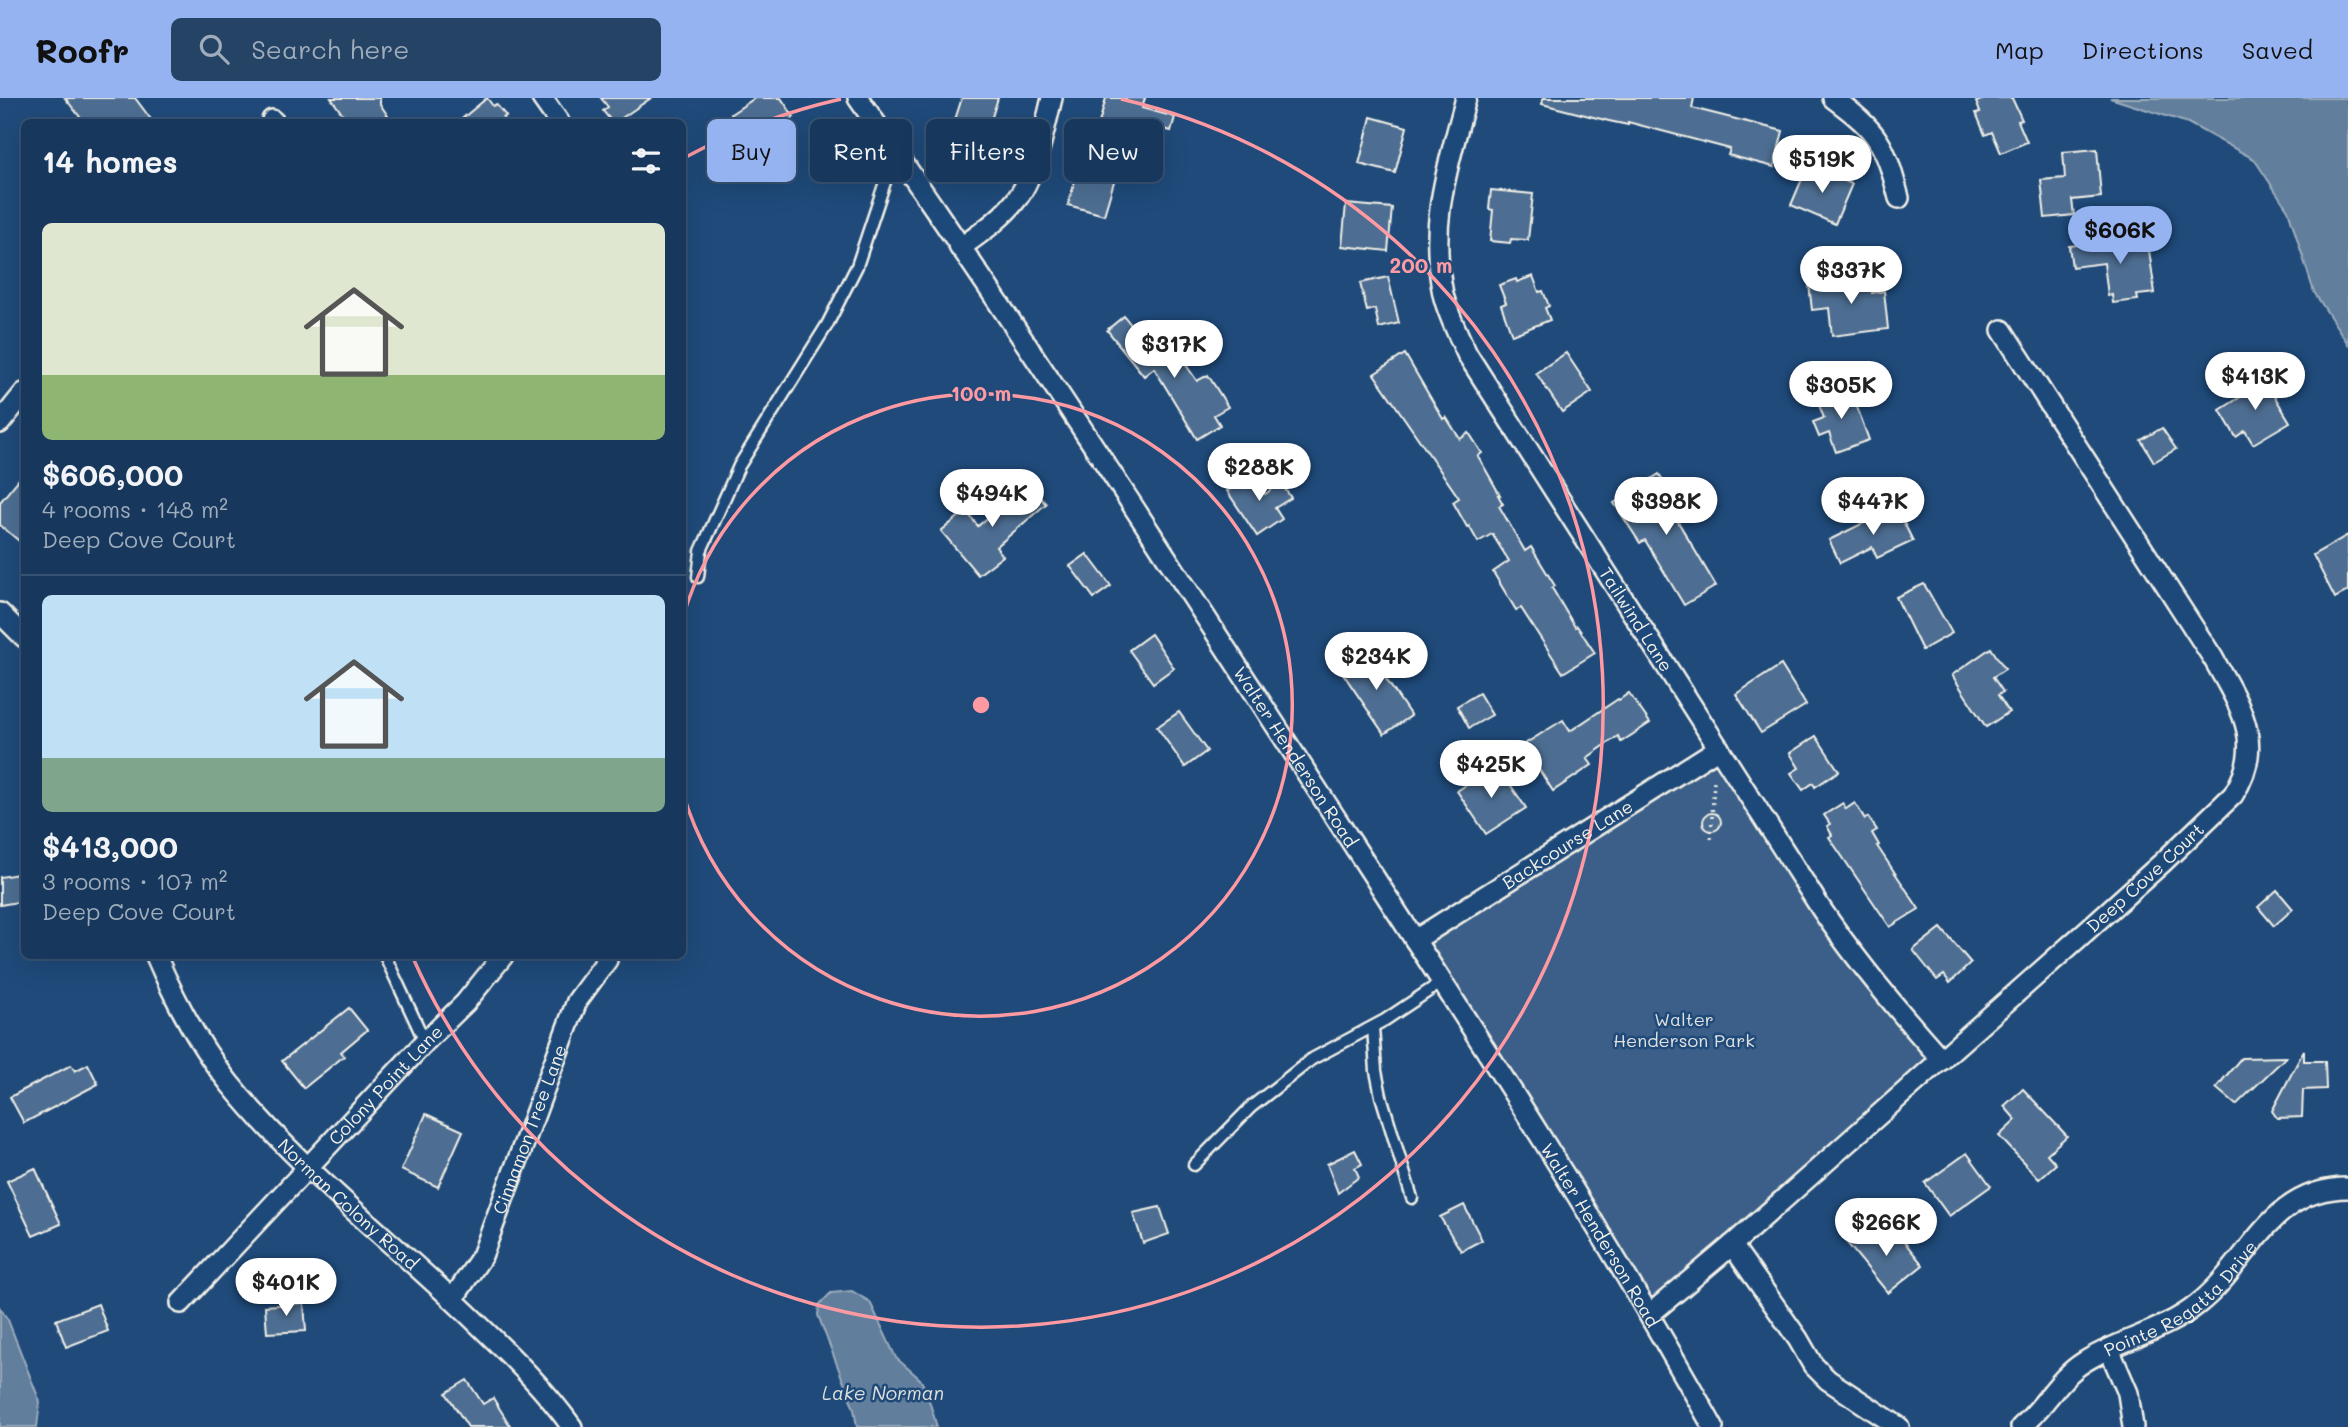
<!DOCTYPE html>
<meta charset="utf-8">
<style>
body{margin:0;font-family:Mali,sans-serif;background:#244365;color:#f1f3f6;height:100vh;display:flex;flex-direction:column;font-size:26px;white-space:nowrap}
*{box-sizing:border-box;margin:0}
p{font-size:23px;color:#9eacbb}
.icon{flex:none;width:38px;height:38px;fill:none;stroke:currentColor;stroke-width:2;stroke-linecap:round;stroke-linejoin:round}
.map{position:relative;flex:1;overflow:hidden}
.details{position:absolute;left:21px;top:21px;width:665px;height:840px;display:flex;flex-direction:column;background:#17385c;border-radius:10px;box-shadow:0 7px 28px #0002,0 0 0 2px #365272}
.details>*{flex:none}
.banner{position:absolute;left:707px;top:21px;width:665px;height:63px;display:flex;gap:14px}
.price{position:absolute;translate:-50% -60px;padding:0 16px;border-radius:24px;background:#fff;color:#222;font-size:23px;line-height:46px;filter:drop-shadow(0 2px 4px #0008)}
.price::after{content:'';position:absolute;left:50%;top:42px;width:21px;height:16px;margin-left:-10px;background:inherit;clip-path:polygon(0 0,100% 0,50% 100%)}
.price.on{background:#95b2f1;color:#111}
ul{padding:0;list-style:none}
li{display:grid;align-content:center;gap:14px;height:371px;padding:0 21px}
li+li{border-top:2px solid #365272}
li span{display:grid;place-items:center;height:217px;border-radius:10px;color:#555}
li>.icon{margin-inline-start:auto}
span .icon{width:126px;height:126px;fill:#fffc;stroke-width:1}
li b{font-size:30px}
h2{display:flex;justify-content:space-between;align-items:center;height:84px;padding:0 21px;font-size:30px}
.pill{padding:0 24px;border-radius:10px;background:#17385c;box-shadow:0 7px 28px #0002,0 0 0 2px #365272;font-size:24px;line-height:63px}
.pill.on{background:#95b2f1;color:#111}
header{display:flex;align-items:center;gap:42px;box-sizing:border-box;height:98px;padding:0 35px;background:#95b2f1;color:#111}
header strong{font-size:33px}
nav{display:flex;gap:38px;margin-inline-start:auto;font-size:24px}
.search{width:490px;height:63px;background:#244365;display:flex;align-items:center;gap:18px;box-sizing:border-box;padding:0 24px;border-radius:10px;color:#9eacbb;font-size:26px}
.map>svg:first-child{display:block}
.green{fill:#3a5f88;stroke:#97a8b8;stroke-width:2}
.water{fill:#627e9d;stroke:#9cacbb;stroke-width:2}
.building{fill:#4d6e92;stroke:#f4f1e8;stroke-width:2}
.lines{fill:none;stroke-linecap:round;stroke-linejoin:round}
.service-casing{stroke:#f4f1e8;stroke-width:15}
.minor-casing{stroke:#f4f1e8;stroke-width:24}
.path{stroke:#f4f1e8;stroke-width:3.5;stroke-dasharray:2 5;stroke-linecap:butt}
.service{stroke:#1f4a7a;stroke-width:10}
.minor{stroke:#1f4a7a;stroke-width:19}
.ring{fill:none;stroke:#ff9aa2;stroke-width:3.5}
.labels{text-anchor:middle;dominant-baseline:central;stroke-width:5;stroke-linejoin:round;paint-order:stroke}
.street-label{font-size:18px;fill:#f4f1e8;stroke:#1f4a7a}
.park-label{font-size:18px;fill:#e1e2de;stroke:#1f4a7a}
.water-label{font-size:19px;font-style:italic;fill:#dee0dd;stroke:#1f4a7a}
.centre{fill:#ff9aa2;stroke:#1f4a7a;stroke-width:3.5}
.ring-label{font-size:21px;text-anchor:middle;font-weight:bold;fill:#ff9aa2;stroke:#1f4a7a;stroke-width:5;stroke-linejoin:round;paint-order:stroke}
</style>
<header>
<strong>Roofr</strong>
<div class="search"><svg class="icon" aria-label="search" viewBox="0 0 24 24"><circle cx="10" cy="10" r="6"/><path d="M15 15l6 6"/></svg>Search here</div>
<nav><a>Map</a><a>Directions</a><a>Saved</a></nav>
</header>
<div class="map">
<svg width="2348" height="1329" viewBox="0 0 2348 1329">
<rect width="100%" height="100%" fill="#1f4a7a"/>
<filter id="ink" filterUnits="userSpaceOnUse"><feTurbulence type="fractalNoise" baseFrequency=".0143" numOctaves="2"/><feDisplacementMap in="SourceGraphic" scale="14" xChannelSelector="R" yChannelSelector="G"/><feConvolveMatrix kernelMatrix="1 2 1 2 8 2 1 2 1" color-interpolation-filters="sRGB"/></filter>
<g filter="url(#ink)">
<!-- green -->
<path class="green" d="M 1719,651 L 1940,962 L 1650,1215 L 1416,842 Z"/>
<!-- water -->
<g class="water">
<path d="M 2110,0 L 2348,0 L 2348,246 L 2314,194 L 2288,112 L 2254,61 L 2188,25 Z"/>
<path d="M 852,1193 L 870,1204 L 896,1260 L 920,1281 L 926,1292 L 937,1329 L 857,1329 L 854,1311 L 818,1217 L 819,1207 L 831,1195 Z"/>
<path d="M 0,1210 L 8,1222 L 40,1304 L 37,1329 L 0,1329 Z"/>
</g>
<!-- building -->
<g class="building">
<path d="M 65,0 L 135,0 L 153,24 L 84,24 Z"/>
<path d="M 331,0 L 380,0 L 380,6 L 392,24 L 348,24 Z"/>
<path d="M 487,0 L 493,8 L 496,6 L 506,18 L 503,20 L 507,24 L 458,24 Z"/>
<path d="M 601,0 L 651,0 L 616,24 L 612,24 L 603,13 L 608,9 Z"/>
<path d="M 755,0 L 781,0 L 794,19 L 786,25 L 790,34 L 758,56 L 731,16 Z"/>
<path d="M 962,0 L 998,0 L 991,22 L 999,25 L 991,51 L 950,37 Z"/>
<path d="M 1106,0 L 1145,0 L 1142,10 L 1175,19 L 1171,33 L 1137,24 L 1132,40 L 1116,36 L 1106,66 L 1118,70 L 1104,117 L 1068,107 L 1077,76 L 1082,77 L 1087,60 L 1089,61 Z"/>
<path d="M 1543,0 L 1694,0 L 1692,10 L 1783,33 L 1774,69 L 1728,57 L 1730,51 L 1628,24 L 1628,27 L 1609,23 L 1542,6 Z"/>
<path d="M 1987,0 L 2012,0 L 2022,22 L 2018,23 L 2027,44 L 2001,55 L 1992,34 L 1985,37 L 1976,15 L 1980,14 L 1976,4 Z"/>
<path d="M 1371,19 L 1407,29 L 1395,75 L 1359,66 Z"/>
<path d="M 2097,51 L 2101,99 L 2072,102 L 2074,117 L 2045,120 L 2041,82 L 2065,80 L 2063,54 Z"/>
<path d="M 1808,67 L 1852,86 L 1835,126 L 1791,107 Z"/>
<path d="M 1491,92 L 1533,96 L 1528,142 L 1511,141 L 1510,145 L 1490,143 L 1493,112 L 1489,111 Z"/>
<path d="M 1346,106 L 1392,110 L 1388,153 L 1342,148 Z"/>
<path d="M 2147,138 L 2155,195 L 2137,197 L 2138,202 L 2113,205 L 2112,197 L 2108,198 L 2104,165 L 2072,169 L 2069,148 Z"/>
<path d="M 1533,178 L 1539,194 L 1543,193 L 1549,208 L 1545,210 L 1550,222 L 1512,237 L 1501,207 L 1506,205 L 1499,187 L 1516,181 L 1517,184 Z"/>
<path d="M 1388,179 L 1399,225 L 1379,230 L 1375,211 L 1367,213 L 1360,185 Z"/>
<path d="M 1871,179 L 1872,195 L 1884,193 L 1888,231 L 1832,238 L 1829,210 L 1812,212 L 1809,186 Z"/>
<path d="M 1124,218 L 1159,262 L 1175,251 L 1197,283 L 1208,277 L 1228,309 L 1214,317 L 1220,327 L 1197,341 L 1154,270 L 1144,278 L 1107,232 Z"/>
<path d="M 1566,255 L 1592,294 L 1562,314 L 1536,275 Z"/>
<path d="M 1405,256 L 1443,321 L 1446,319 L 1460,341 L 1469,335 L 1482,355 L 1478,358 L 1500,397 L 1498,397 L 1503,406 L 1499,408 L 1525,453 L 1531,449 L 1555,488 L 1552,490 L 1575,529 L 1577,528 L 1595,555 L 1563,575 L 1521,510 L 1516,512 L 1493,474 L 1509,463 L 1492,436 L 1478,444 L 1469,428 L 1467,429 L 1453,404 L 1459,400 L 1374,276 Z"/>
<path d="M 2259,279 L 2268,292 L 2270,291 L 2290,324 L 2253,346 L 2245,333 L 2236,339 L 2220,312 L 2245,296 L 2241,290 Z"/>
<path d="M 1850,290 L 1869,342 L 1836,354 L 1829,335 L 1819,339 L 1813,324 L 1824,320 L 1817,302 Z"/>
<path d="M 2162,330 L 2176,351 L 2154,364 L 2141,342 Z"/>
<path d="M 24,375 L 24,447 L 0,427 L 0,404 Z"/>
<path d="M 1252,376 L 1265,396 L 1281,385 L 1291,400 L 1275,410 L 1282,421 L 1257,438 L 1227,393 Z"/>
<path d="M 1659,376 L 1686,416 L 1677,422 L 1716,488 L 1684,507 L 1645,442 L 1640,445 L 1614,405 Z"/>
<path d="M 1028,385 L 1046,406 L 996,449 L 1003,458 L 978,477 L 941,433 L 966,413 L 978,428 Z"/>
<path d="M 1896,409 L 1913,443 L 1877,460 L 1872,449 L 1840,465 L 1829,442 Z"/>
<path d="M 2348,437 L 2348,493 L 2335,500 L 2313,457 Z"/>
<path d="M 1087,456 L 1111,488 L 1094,500 L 1070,468 Z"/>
<path d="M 1924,486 L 1952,535 L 1922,552 L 1896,499 Z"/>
<path d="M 1151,536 L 1174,570 L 1153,585 L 1129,552 Z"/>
<path d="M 1991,550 L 2005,571 L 1993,579 L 2003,594 L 1998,597 L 2009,614 L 1986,629 L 1952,577 Z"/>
<path d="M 1367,553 L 1411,618 L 1384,636 L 1340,571 Z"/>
<path d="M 1781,567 L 1806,607 L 1761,635 L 1736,596 Z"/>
<path d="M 1479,595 L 1492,617 L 1469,630 L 1457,608 Z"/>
<path d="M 1629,595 L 1650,625 L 1621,644 L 1618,638 L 1587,660 L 1592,667 L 1553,693 L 1523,647 L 1563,622 L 1570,633 L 1618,601 L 1619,602 Z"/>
<path d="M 1179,614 L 1207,653 L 1185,669 L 1157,629 Z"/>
<path d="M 1816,638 L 1839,673 L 1815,689 L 1813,685 L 1803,692 L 1791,675 L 1799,670 L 1790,655 Z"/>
<path d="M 1497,667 L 1526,710 L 1486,736 L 1457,693 Z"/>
<path d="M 1843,705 L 1846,711 L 1855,705 L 1865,721 L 1868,719 L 1877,732 L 1872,735 L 1879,747 L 1877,748 L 1919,811 L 1890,829 L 1829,739 L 1832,737 L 1827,728 L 1830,726 L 1824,717 Z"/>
<circle cx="1712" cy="724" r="9"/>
<path d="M 24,775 L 24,803 L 0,807 L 0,779 Z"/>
<path d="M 2277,792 L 2293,811 L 2274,828 L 2258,809 Z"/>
<path d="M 1941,830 L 1971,865 L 1950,885 L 1944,877 L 1937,882 L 1913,852 Z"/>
<path d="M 349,910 L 367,932 L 341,954 L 344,958 L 304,990 L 282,963 Z"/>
<path d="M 2304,952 L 2304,963 L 2325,963 L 2326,991 L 2303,992 L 2302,1019 L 2277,1020 L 2272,1013 Z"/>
<path d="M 2286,959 L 2236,1007 L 2216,990 L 2241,960 Z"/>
<path d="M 88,966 L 98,986 L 24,1025 L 10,999 L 71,967 L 75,973 Z"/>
<path d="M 2023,991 L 2067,1038 L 2047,1056 L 2056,1066 L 2039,1081 L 1999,1038 L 2016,1022 L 2004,1008 Z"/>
<path d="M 426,1016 L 463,1033 L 438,1089 L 401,1072 Z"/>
<path d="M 1355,1052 L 1362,1066 L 1355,1070 L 1359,1079 L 1338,1095 L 1327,1066 Z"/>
<path d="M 1967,1055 L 1991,1088 L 1949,1118 L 1925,1085 Z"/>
<path d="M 35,1070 L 61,1126 L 33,1138 L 7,1083 Z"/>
<path d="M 1464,1107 L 1482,1142 L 1461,1153 L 1440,1119 Z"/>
<path d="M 1160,1109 L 1169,1136 L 1143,1145 L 1133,1115 Z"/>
<path d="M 1893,1130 L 1923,1167 L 1888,1195 L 1847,1145 L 1864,1131 L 1875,1145 Z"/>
<path d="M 304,1205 L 306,1233 L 267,1235 L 265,1208 Z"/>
<path d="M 98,1206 L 108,1233 L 66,1249 L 56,1222 Z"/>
<path d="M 467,1282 L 483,1306 L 493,1300 L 511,1329 L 468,1329 L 446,1295 Z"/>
</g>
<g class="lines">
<defs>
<g id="service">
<path d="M 698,479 L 701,453 L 739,368 L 827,227 L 857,168 L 895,54"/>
<path d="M 385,858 L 425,944"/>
<path d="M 1373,929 L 1376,973 L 1381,998 L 1412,1100"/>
<path d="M 1194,1067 L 1251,1009 L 1312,961 L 1385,922 L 1442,884"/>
</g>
<g id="minor">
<path d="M 542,0 L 559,24"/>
<path id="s1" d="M 858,0 C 1016,225 1165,457 1315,688 C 1452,899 1591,1109 1713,1329"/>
<path id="s2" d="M 1466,0 C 1448,69 1428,123 1443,196 C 1448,217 1458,236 1467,256 L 1822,812 C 1858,865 1899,914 1942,962"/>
<path d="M 1833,0 C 1879,34 1885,46 1899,100"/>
<path d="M 272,22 L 274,24"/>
<path d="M 960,150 C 981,135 1007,117 1021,95 C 1037,69 1045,29 1052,0"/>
<path d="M 0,325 L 24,295"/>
<path d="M 0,515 L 24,539"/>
<path id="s3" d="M 1415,842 L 1719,650"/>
<path id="s4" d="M 156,858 C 175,902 199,948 230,986 C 302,1075 398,1147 479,1227 C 512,1259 545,1291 572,1329"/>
<path d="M 1732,1147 L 1798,1241 L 1813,1267 L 1828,1282 L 1899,1329"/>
<path id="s5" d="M 453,1201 L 482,1158 L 577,903 L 607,862"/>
<path id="s6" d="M 181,1205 L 425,944 L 465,905 L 503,858"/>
<path id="s7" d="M 1650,1216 L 1732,1147 L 2084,835 L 2162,765 L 2233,697 C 2267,645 2239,607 2213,560 L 2002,232"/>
<path d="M 2109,1251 L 2128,1295 L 2133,1329"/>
<path id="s8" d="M 2021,1329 C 2044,1310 2058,1280 2084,1264 C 2120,1241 2164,1234 2198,1206 C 2251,1164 2269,1090 2348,1090"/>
</g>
</defs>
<!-- service casing -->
<use href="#service" class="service-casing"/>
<!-- minor casing -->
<use href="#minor" class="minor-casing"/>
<!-- path -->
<path class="path" d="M 1711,741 L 1714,681"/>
<!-- service -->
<use href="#service" class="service"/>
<!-- minor -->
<use href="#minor" class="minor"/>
</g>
</g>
<!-- distance rings -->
<g class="ring">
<path d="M683 519A311 311 0 1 1 683 695"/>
<path d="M684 60A622 622 0 0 1 841 1M1121 1A622 622 0 1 1 413 860"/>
</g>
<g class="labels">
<!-- street labels -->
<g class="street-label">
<text stroke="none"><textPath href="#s2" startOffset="579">Tailwind Lane</textPath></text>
<text stroke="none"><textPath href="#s1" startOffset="791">Walter Henderson Road</textPath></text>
<text stroke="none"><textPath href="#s3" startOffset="180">Backcourse Lane</textPath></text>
<text stroke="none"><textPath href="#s7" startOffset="660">Deep Cove Court</textPath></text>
<text stroke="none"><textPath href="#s6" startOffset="299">Colony Point Lane</textPath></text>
<text stroke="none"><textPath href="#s5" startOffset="187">Cinnamon Tree Lane</textPath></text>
<text stroke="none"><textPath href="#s4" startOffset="317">Norman Colony Road</textPath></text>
<text stroke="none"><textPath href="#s1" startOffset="1358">Walter Henderson Road</textPath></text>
<text stroke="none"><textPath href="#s8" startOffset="208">Pointe Regatta Drive</textPath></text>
</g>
<!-- park labels -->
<g class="park-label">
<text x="1684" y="921">Walter<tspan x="1684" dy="21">Henderson Park</tspan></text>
</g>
<!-- water labels -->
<g class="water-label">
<text x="883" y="1294">Lake Norman</text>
</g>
</g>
<circle cx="981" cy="607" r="10" class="centre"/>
<g class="ring-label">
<text x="1421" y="175">200 m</text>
<text x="981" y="303">100 m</text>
</g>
</svg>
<b class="price" style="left:1822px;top:97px">$519K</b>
<b class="price on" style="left:2120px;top:168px">$606K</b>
<b class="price" style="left:1851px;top:208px">$337K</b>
<b class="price" style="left:1174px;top:282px">$317K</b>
<b class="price" style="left:2255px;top:314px">$413K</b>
<b class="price" style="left:1841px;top:323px">$305K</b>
<b class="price" style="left:1259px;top:405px">$288K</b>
<b class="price" style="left:992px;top:431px">$494K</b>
<b class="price" style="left:1666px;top:439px">$398K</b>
<b class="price" style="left:1873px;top:439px">$447K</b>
<b class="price" style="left:1376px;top:594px">$234K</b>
<b class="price" style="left:1491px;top:702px">$425K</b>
<b class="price" style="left:1886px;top:1160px">$266K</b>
<b class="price" style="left:286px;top:1220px">$401K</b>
<div class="banner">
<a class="pill on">Buy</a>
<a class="pill">Rent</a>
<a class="pill">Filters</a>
<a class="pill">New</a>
</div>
<section class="details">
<h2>14 homes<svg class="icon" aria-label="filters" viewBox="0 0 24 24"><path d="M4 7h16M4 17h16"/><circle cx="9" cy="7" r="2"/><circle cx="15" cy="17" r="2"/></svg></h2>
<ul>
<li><span style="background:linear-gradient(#dfe7d0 70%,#8fb573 0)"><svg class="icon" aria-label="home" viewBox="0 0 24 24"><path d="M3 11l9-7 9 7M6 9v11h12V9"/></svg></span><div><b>$606,000</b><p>4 rooms · 148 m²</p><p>Deep Cove Court</p></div></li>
<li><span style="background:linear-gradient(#bfe0f5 75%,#7fa58c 0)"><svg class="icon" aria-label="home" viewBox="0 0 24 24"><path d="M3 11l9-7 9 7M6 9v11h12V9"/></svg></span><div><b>$413,000</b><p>3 rooms · 107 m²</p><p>Deep Cove Court</p></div></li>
</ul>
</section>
</div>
